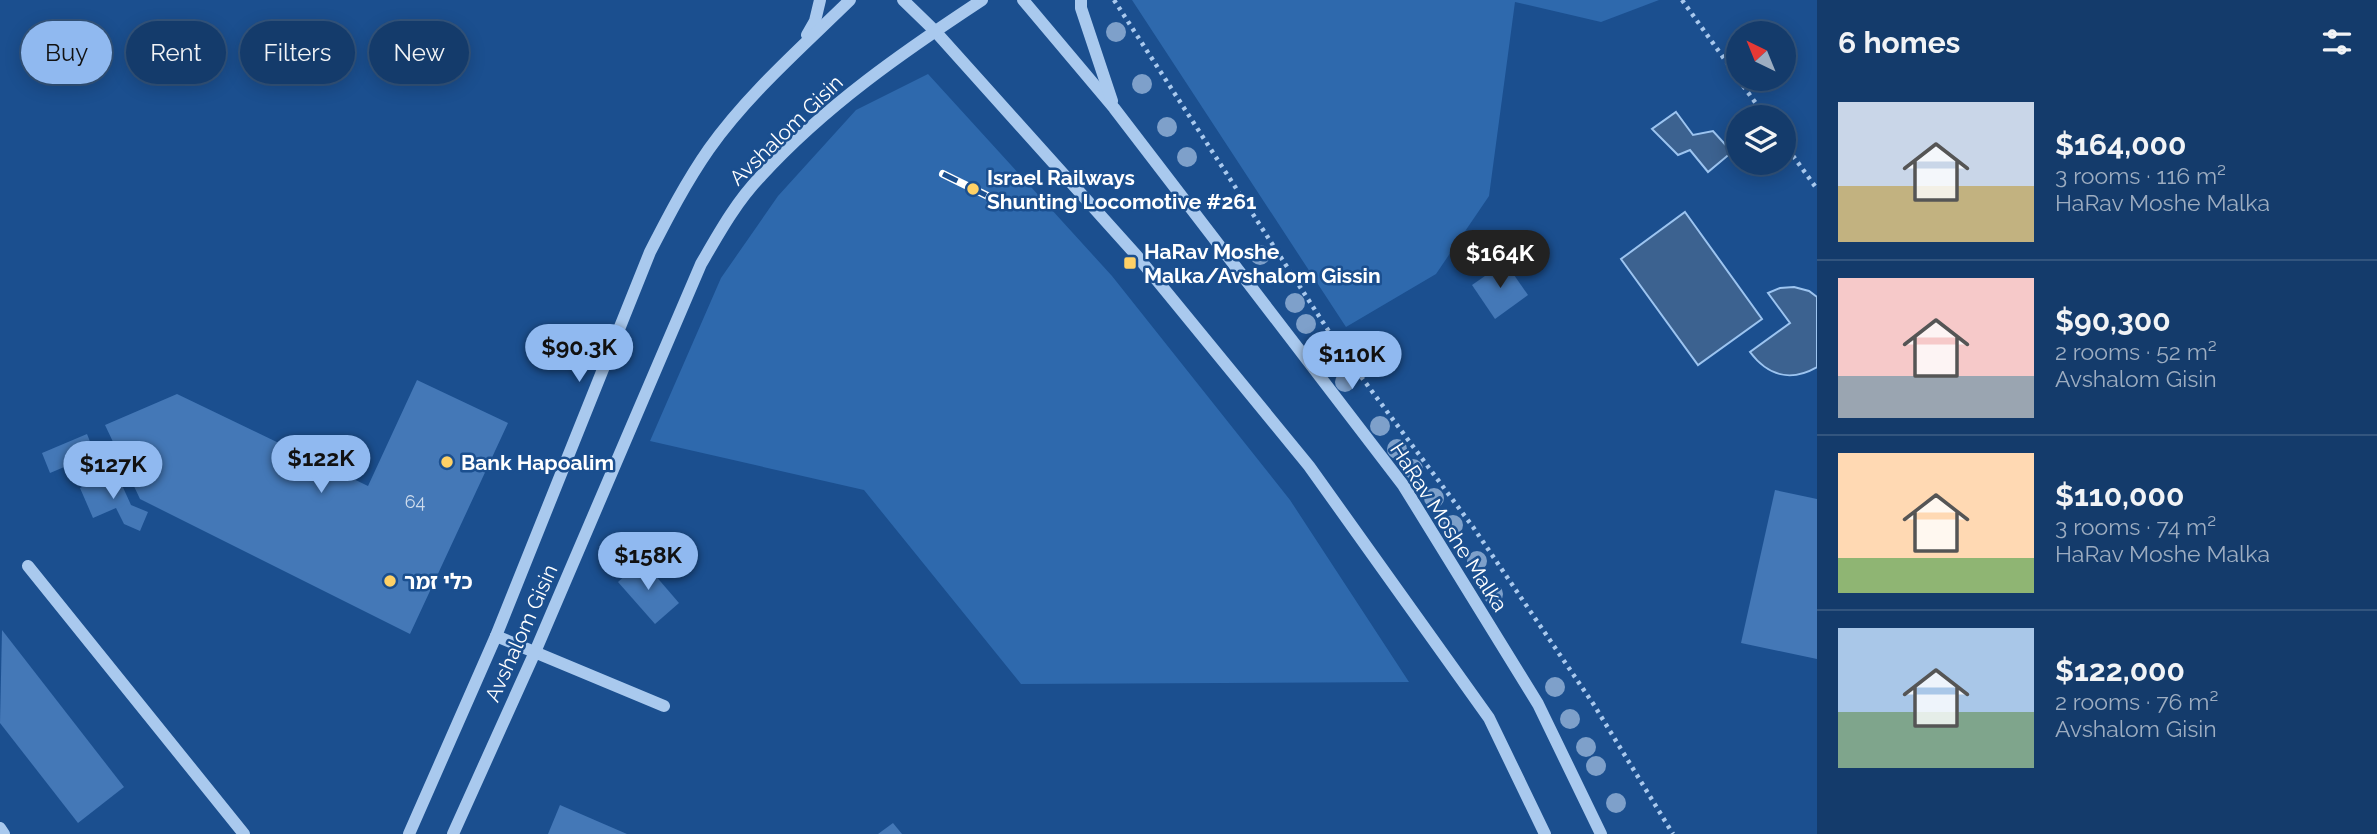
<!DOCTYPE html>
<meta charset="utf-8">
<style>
body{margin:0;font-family:Raleway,"Noto Sans Hebrew",sans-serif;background:#1d4271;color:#f1f3f6;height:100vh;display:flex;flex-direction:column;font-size:26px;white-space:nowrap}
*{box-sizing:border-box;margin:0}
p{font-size:23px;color:#9dadc1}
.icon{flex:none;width:38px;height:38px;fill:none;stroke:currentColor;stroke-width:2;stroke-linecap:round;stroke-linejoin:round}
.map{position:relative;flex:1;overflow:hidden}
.side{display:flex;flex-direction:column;background:#143b6b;width:560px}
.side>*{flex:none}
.banner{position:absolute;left:21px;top:21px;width:665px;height:63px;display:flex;gap:14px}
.needle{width:46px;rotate:317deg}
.fabs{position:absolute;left:1726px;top:21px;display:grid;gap:14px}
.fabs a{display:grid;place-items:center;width:70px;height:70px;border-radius:50%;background:#143b6b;box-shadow:0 4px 18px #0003,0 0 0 2px #33557e;font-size:35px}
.price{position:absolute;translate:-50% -60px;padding:0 16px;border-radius:24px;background:#90b9f0;color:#111;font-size:23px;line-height:46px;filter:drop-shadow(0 2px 4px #0008)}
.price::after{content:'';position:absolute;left:50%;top:42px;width:21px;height:16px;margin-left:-10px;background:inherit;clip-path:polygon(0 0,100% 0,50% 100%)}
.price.on{background:#222;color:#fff}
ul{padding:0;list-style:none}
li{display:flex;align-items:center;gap:21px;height:175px;padding:0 21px}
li+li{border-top:2px solid #33557e}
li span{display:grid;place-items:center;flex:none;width:196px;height:140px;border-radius:0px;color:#555}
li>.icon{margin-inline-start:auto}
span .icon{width:84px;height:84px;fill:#fffc;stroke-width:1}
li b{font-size:30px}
h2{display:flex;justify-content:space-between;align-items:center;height:84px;padding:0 21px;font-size:30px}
.pill{padding:0 24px;border-radius:32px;background:#143b6b;box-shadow:0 4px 18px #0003,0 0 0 2px #33557e;font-size:24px;line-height:63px}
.pill.on{background:#90b9f0;color:#111}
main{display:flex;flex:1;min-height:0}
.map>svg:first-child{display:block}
.green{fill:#2e69ad}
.water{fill:#3c6290;stroke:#9cc4f0;stroke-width:2}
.building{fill:#4478b7}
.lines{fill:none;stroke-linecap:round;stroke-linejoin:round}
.path{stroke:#a9c9ee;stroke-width:4.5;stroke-dasharray:3.5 5;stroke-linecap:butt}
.minor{stroke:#a9c9ee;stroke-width:12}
.rail-casing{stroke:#fff;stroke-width:8}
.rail{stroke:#1b4f8f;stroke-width:5;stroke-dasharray:16;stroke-linecap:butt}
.tree{fill:#7ea0ca}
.poi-dot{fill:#ffd166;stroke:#1b4f8f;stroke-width:2.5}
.labels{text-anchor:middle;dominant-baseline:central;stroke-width:5;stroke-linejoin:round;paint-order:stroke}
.number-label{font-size:18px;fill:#d0dded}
.street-label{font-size:21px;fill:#fff;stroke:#1b4f8f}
.poi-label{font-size:21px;font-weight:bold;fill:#fff;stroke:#1b4f8f;text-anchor:start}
</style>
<main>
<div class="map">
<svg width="1817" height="834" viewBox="0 0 1817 834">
<rect width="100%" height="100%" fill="#1b4f8f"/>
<!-- green -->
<g class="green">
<path d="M 1132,0 L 1659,0 L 1601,22 L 1515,2 L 1489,196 L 1436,274 L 1346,327 Z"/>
<path d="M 928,74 L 1112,276 L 1290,500 L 1409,682 L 1021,684 L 864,490 L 650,441 L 721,278 L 778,196 L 856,110 Z"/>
</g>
<!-- water -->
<g class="water">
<path d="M 1676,112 L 1693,135 L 1713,131 L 1732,152 L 1708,172 L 1690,150 L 1678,155 L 1652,129 Z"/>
<path d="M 1685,212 L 1762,319 L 1698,365 L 1621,259 Z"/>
<path d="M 1794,287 L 1809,291 L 1817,297 L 1817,367 C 1791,382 1768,376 1750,352 L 1790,323 L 1768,293 L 1780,288 Z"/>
</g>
<!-- building -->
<g class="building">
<path d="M 1505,262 L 1528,295 L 1495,319 L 1472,285 Z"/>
<path d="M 417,380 L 508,423 L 410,634 L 140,499 L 105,425 L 177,394 L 368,486 Z"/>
<path d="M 87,434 L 95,454 L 50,473 L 42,453 Z"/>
<path d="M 116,472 L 131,505 L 148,512 L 140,531 L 124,524 L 116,508 L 93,518 L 80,488 Z"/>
<path d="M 1775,490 L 1817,499 L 1817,659 L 1741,643 Z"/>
<path d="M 642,560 L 679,603 L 655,624 L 618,582 Z"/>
<path d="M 2,630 L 124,787 L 78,823 L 0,723 Z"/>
<path d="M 560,805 L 627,834 L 548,834 Z"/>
<path d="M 893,823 L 902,834 L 878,834 Z"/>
</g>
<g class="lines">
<!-- path -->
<g class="path">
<path d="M 1114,0 L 1339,347 L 1473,527 L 1594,705 L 1673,834"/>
<path d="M 1682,0 L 1738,78"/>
<path d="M 1738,79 L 1766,117"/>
<path d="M 1783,142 L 1817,189"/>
</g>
<!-- minor -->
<g class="minor">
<path d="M 903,0 L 935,31 L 1137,256 L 1309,466 L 1489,718 L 1545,834"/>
<path d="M 1023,0 L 1114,108 L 1403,485 L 1538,704 L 1601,834"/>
<path d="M 1081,0 L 1081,8 L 1112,101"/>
<path d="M 807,35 L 815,21 L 820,0"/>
<path d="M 28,566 L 244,834"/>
<path d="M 496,636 L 664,706"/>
<path d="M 0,828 L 4,834"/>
<path d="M 409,834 L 496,636 L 650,252 C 668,217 686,182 709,149 C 748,94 802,47 850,0"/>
<path d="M 453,834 L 535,652 L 701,264 C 719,233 736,202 761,176 C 825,106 903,52 982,0"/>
</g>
<defs>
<path id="rail" d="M 943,174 L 1004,204"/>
</defs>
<!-- rail casing -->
<use href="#rail" class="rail-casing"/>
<!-- rail -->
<use href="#rail" class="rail"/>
</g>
<!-- trees -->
<g class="tree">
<circle cx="1116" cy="32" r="10"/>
<circle cx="1142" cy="84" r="10"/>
<circle cx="1167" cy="127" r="10"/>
<circle cx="1187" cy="157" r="10"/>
<circle cx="1260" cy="255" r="10"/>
<circle cx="1295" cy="303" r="10"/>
<circle cx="1306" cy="324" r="10"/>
<circle cx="1345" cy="382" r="10"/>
<circle cx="1380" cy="426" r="10"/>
<circle cx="1397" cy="449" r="10"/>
<circle cx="1413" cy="469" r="10"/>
<circle cx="1434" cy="498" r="10"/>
<circle cx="1453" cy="525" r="10"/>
<circle cx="1477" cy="561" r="10"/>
<circle cx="1493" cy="594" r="10"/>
<circle cx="1555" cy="687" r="10"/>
<circle cx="1570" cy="719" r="10"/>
<circle cx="1586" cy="747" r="10"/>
<circle cx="1596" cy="766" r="10"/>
<circle cx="1616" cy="803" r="10"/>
</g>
<!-- markers -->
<g class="poi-dot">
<circle cx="973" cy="189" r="7"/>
<rect x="1123" y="256" width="14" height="14" rx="3.5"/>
<circle cx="447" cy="462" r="7"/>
<circle cx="390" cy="581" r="7"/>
</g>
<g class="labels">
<!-- number labels -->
<g class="number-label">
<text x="415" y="501">64</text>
</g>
<!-- street labels -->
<g class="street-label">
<text transform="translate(786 130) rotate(-44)">Avshalom Gisin</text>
<text transform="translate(1449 527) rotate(57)">HaRav Moshe Malka</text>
<text transform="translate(521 633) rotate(-66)">Avshalom Gisin</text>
</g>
<!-- poi labels -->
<g class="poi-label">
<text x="987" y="177">Israel Railways<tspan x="987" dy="24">Shunting Locomotive #261</tspan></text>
<text x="1144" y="251">HaRav Moshe<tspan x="1144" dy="24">Malka/Avshalom Gissin</tspan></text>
<text x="461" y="462">Bank Hapoalim</text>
<text x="404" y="581">כלי זמר</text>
</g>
</g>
</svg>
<div class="fabs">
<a><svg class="needle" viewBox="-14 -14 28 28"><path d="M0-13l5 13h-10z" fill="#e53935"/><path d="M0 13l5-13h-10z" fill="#9dadc1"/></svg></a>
<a><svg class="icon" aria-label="layers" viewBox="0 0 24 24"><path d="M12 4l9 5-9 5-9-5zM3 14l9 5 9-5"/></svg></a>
</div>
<b class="price on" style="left:1500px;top:290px">$164K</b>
<b class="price" style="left:579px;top:384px">$90.3K</b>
<b class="price" style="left:1352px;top:391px">$110K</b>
<b class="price" style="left:321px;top:495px">$122K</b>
<b class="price" style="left:113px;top:501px">$127K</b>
<b class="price" style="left:648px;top:592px">$158K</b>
<div class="banner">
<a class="pill on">Buy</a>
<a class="pill">Rent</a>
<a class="pill">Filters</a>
<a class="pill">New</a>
</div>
</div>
<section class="side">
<h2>6 homes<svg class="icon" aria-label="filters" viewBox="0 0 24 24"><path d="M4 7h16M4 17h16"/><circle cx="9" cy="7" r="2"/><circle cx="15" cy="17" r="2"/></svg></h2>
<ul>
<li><span style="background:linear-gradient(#c9d6e8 60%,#c2b280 0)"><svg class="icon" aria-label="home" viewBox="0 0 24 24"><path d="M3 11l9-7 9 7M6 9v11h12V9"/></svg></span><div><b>$164,000</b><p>3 rooms · 116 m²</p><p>HaRav Moshe Malka</p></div></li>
<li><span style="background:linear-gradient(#f6c9c9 70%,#9aa5b1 0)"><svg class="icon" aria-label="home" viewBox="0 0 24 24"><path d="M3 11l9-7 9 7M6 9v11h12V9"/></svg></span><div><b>$90,300</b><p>2 rooms · 52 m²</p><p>Avshalom Gisin</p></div></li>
<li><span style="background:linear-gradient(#ffd9b3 75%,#8fb573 0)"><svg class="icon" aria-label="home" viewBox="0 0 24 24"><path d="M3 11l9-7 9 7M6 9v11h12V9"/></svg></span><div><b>$110,000</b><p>3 rooms · 74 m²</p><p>HaRav Moshe Malka</p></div></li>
<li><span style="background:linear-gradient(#a9c7e8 60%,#7fa58c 0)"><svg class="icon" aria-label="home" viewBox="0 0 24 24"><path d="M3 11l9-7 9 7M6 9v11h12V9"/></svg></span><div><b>$122,000</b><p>2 rooms · 76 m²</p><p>Avshalom Gisin</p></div></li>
</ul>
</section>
</main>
